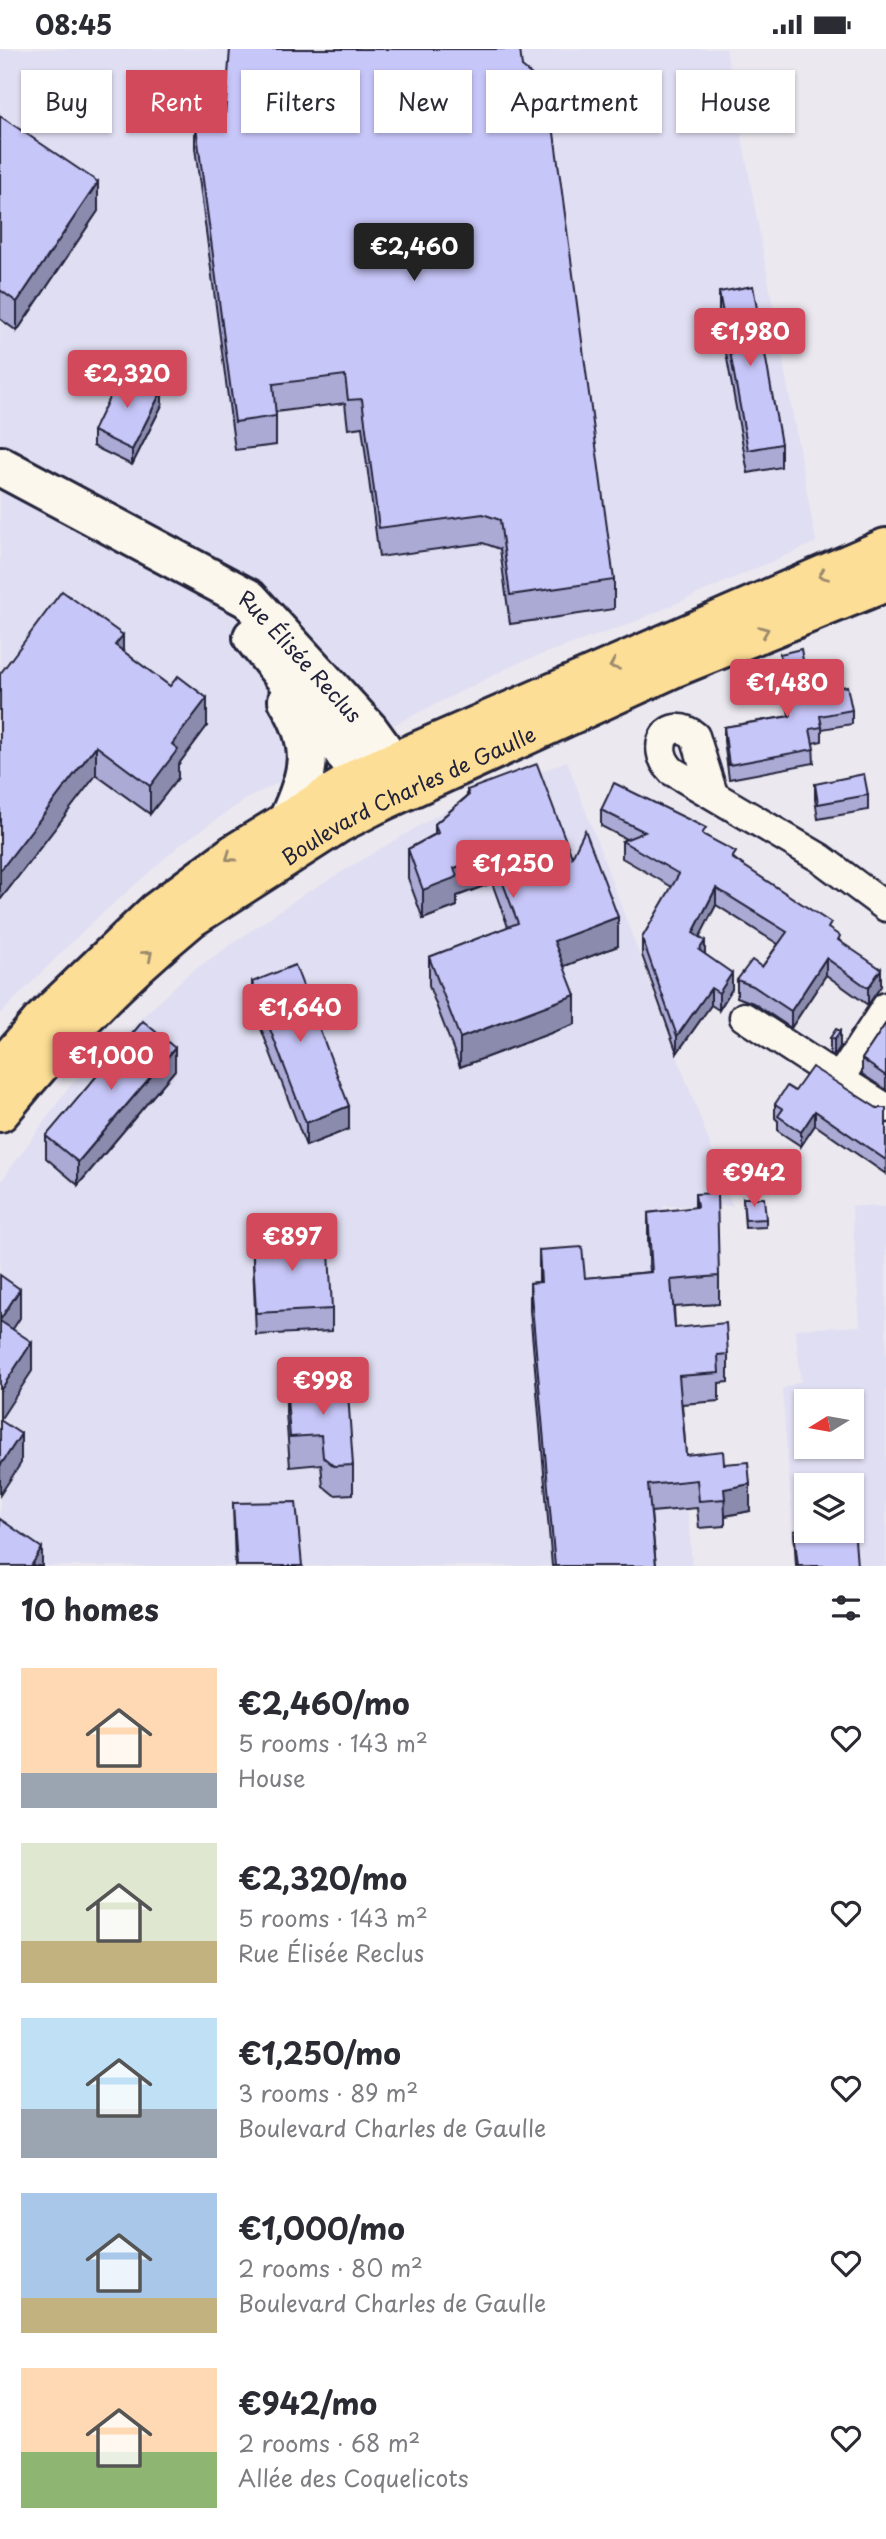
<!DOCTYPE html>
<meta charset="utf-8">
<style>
body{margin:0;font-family:"Playpen Sans",sans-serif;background:#f7f7f7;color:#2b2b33;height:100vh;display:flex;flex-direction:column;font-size:26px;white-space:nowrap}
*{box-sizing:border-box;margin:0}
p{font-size:23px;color:#7c7c81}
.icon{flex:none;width:38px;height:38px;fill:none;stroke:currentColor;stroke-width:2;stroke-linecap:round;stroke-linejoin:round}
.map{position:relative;height:1517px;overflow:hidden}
.details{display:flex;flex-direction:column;background:#fff;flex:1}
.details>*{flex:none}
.top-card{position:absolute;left:21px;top:21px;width:845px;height:63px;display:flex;gap:14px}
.needle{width:46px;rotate:259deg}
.controls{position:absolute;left:794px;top:1340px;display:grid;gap:14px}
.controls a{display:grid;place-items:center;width:70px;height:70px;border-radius:0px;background:#fff;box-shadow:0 2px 5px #0004;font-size:35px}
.price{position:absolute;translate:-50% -60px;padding:0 16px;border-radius:7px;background:#d1495b;color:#fff;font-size:23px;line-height:46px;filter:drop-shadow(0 2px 4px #0008)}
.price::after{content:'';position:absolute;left:50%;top:42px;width:21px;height:16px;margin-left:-10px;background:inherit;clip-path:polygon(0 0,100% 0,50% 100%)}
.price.current{background:#222;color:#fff}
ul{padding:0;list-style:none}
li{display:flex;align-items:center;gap:21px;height:175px;padding:0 21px}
li span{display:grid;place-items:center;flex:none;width:196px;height:140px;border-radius:0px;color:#555}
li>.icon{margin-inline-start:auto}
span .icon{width:84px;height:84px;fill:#fffc;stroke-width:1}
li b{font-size:30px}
h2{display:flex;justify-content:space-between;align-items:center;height:84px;padding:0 21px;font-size:30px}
.chip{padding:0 24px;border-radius:0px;background:#fff;box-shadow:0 2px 5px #0004;font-size:24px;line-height:63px}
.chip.current{background:#d1495b;color:#fff}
.status{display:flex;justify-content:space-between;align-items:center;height:49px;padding:0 35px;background:#fff;direction:ltr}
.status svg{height:19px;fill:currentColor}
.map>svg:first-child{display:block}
.built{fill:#e0def2;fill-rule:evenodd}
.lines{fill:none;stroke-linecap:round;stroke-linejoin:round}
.street-casing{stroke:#22223b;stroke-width:33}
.secondary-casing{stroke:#22223b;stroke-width:44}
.primary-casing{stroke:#22223b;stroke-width:44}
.street{stroke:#fbf7ec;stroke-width:28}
.secondary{stroke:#fbf7ec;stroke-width:38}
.primary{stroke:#fdde96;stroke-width:38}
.wall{fill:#abaad5;stroke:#22223b;stroke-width:2}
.shaded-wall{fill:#8b8bae;stroke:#22223b;stroke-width:2}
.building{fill:#c7c6f8;stroke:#22223b;stroke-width:2}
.oneway{stroke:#9a896d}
.labels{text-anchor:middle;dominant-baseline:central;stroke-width:5;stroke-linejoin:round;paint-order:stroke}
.street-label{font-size:21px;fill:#22223b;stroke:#fbf7ec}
</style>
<div class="status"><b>08:45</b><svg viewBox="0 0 49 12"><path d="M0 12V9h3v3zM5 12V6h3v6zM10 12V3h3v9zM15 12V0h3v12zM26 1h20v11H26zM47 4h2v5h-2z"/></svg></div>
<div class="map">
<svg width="886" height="1517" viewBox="0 0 886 1517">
<rect width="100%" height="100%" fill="#ebe8f0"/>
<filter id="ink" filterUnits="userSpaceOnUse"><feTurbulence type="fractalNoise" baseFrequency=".0143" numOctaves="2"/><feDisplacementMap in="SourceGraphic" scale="14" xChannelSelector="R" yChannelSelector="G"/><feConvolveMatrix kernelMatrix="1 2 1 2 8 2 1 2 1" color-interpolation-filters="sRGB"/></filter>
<g filter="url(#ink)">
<!-- built -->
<g class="built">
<path d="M 0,0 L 726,0 L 816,493 L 627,576 L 520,613 L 246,750 L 181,795 L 87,878 L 0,965 Z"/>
<path d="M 567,712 L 733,1157 L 664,1157 L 692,1517 L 0,1517 L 0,1134 L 70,1037 L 187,926 L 301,847 L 446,761 Z"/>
<path d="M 852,1157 L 886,1158 L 886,1517 L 796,1517 L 782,1340 L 801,1332 L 795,1280 L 860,1277 ZM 807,1353 L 852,1353 L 852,1398 L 807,1398 ZM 807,1437 L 852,1437 L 852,1482 L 807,1482 Z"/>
</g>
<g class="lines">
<defs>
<g id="street">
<path d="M 713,745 L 695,687 C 670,665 647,697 672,722 L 820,809 L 886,858"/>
<path d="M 744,968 L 839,1030 L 886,958"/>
<path d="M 839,1030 L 886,1059"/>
</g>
<g id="secondary">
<path id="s1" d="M 0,417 L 249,550 L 368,680 L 410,738"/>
<path d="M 253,588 L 341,699 L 378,754"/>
<path d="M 288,771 C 310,724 316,697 288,651"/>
</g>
<g id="primary">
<path d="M 0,1021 L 40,974 L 156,863 L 234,805 L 361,727 L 886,499"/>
<path id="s2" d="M 0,1063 C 57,992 121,927 191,869 L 339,774 L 378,754 L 673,619 L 886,533"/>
</g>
</defs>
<!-- street casing -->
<use href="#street" class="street-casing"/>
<!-- secondary casing -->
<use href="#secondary" class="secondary-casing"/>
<!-- primary casing -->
<use href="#primary" class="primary-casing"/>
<!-- street -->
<use href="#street" class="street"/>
<!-- secondary -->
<use href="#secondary" class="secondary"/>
<!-- primary -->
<use href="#primary" class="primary"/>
</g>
<!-- wall -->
<g class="wall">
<path d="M 522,18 L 614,531 L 614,560 L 510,575 L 500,500 L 483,494 L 379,508 L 362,378 L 348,380 L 345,354 L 276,363 L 276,396 L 235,401 L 195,99 L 195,70 Z"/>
<path d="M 0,67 L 98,162 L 17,282 L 0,270 Z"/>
<path d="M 719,243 L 781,395 L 781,418 L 748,424 L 719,266 Z"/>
<path d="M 162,356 L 132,416 L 93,397 L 93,382 Z"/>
<path d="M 123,602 L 207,677 L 178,716 L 178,729 L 150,765 L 96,726 L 0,851 Z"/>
<path d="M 780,605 L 809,645 L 852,661 L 852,675 L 822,680 L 822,692 L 813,694 L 814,714 L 729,730 L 724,692 L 724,678 L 789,667 L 780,619 Z"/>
<path d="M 815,735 L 868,746 L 868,761 L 818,770 L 815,750 Z"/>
<path d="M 467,741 L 572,808 L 618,897 L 564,917 L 575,975 L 460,1018 L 429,937 L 429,908 L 508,878 L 492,834 L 457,847 L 457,857 L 423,870 L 408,829 L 408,800 L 435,785 L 435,775 L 467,747 Z"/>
<path d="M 601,761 L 706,787 L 736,811 L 831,882 L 881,937 L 868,956 L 826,926 L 791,979 L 753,954 L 737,948 L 737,931 L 762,918 L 778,895 L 716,856 L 699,888 L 705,905 L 732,940 L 719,961 L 711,956 L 677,1004 L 642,906 L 642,889 L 672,838 L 622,809 L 622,792 L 626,790 L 601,777 Z"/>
<path d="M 252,933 L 349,1080 L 306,1097 L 252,956 Z"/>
<path d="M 886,974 L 886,1041 L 862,1025 L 862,1010 Z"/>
<path d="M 840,982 L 840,998 L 834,1007 L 830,1004 L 830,989 Z"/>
<path d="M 175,1021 L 78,1136 L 46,1109 L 46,1087 Z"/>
<path d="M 795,1042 L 877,1059 L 886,1059 L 886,1125 L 815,1076 L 801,1097 L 778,1082 L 778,1072 L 775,1069 L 775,1055 Z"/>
<path d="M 695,1145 L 719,1227 L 719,1255 L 674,1258 L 675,1279 L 728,1305 L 728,1333 L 719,1334 L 719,1352 L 682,1355 L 686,1406 L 724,1415 L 750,1462 L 725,1467 L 725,1477 L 699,1479 L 697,1459 L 651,1463 L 656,1517 L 552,1517 L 530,1261 L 530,1234 L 539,1233 L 539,1201 L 585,1229 L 650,1223 L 648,1191 L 648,1164 L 695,1159 Z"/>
<path d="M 743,1149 L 766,1170 L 766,1178 L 745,1179 Z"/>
<path d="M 252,1188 L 332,1260 L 332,1282 L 256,1286 Z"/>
<path d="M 286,1335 L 353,1416 L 353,1445 L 334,1446 L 323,1437 L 321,1415 L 290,1418 L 286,1364 Z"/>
<path d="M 233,1454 L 302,1517 L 235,1517 Z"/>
<path d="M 794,1482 L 857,1517 L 796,1517 Z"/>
</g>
<!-- shaded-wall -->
<g class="shaded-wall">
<path d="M 98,133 L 98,162 L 17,282 L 17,253 Z"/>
<path d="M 162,341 L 162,356 L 132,416 L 132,401 Z"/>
<path d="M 123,586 L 123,615 L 115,596 Z"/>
<path d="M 207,649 L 207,677 L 178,716 L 178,729 L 150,765 L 150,737 L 172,695 Z"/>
<path d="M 96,697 L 96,726 L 0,851 L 0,822 Z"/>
<path d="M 492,805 L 492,834 L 457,847 L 457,857 L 423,870 L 423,841 L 454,819 Z"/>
<path d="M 716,839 L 716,856 L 693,901 L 693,884 Z"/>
<path d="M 618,868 L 618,897 L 554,921 L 554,892 Z"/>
<path d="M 705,892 L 705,909 L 699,901 Z"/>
<path d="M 826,909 L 826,926 L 791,979 L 791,962 Z"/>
<path d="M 881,920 L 881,937 L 868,956 L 868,939 Z"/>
<path d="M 732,924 L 732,940 L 719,961 L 719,944 Z"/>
<path d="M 711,939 L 711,956 L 677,1004 L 677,987 Z"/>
<path d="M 575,946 L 575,975 L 460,1018 L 460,989 Z"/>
<path d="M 840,982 L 840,998 L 834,1007 L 834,991 Z"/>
<path d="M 175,999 L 175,1021 L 78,1136 L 78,1113 Z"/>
<path d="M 349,1057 L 349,1080 L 306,1097 L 306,1074 Z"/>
<path d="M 815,1062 L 815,1076 L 801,1097 L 801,1083 Z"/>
<path d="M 20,1240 L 20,1269 L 0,1300 L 0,1271 Z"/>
<path d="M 32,1293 L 32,1322 L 0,1371 L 0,1342 Z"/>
<path d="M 21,1385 L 21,1414 L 0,1446 L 0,1417 Z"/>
<path d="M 750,1435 L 750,1462 L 725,1467 L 724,1440 Z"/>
<path d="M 42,1499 L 42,1517 L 31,1517 Z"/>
</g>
<!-- building -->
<g class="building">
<path d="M 230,0 L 520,0 L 522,18 L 548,39 L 614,531 L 510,546 L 500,471 L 483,465 L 379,479 L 362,350 L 348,351 L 345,326 L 273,335 L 276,367 L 235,373 L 195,70 L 225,66 Z"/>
<path d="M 0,67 L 98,133 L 17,253 L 0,241 Z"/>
<path d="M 753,237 L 781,395 L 748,401 L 719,243 Z"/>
<path d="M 122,322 L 162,341 L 132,401 L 93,382 Z"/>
<path d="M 62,542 L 123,586 L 115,596 L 170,637 L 178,627 L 207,649 L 172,695 L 178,700 L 150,737 L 96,697 L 0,822 L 0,625 Z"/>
<path d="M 801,600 L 809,645 L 847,637 L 852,661 L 820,667 L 822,678 L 810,680 L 814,700 L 729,716 L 724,678 L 791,667 L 780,605 Z"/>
<path d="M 537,715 L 572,808 L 585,781 L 618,868 L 554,892 L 575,946 L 460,989 L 429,908 L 518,874 L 492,805 L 454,819 L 457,828 L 423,841 L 408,800 L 438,784 L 435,775 L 469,746 L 467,741 Z"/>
<path d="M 864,725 L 868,746 L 818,755 L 815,735 Z"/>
<path d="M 614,734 L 706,779 L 702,785 L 736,803 L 732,809 L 831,874 L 828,879 L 840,887 L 838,891 L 881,920 L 868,939 L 826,909 L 791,962 L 753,937 L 737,931 L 752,911 L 762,918 L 787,883 L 716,839 L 693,884 L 705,892 L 699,901 L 732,924 L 719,944 L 711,939 L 677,987 L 642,889 L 679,825 L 622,792 L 645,783 L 601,761 Z"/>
<path d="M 295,916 L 349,1057 L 306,1074 L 252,933 Z"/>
<path d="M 143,972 L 175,999 L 78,1113 L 46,1087 Z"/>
<path d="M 886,974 L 886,1027 L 862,1010 Z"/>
<path d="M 836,980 L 840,982 L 834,991 L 830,989 Z"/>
<path d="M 812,1018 L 877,1059 L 886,1059 L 886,1111 L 815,1062 L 801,1083 L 778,1067 L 783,1060 L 775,1055 L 787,1037 L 795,1042 Z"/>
<path d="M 717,1144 L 719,1227 L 671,1231 L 675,1279 L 726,1274 L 728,1305 L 718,1306 L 719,1324 L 679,1327 L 686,1406 L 723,1402 L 724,1415 L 748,1413 L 750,1435 L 724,1440 L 725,1450 L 699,1452 L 697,1431 L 648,1436 L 656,1517 L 555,1517 L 530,1234 L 541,1233 L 539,1201 L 582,1198 L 585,1229 L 652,1223 L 648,1164 L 697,1158 L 695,1145 Z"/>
<path d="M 743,1149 L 764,1149 L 766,1170 L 745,1171 Z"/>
<path d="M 328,1184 L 332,1260 L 256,1264 L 252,1188 Z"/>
<path d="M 0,1226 L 20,1240 L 0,1271 Z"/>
<path d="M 0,1272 L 32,1293 L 0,1342 Z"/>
<path d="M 347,1330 L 353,1416 L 334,1417 L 323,1408 L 321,1386 L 290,1388 L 286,1335 Z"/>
<path d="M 0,1371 L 21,1385 L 0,1417 Z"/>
<path d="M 296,1453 L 302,1517 L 237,1517 L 233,1454 Z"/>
<path d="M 0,1470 L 42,1499 L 31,1517 L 0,1517 Z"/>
<path d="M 852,1478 L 854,1478 L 857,1517 L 798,1517 L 794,1482 L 807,1481 L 807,1482 L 852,1482 Z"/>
</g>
<!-- one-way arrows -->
<defs><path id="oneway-chevron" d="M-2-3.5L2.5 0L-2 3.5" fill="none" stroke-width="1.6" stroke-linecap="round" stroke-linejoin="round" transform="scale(1.75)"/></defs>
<g class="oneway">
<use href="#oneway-chevron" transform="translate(823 526) rotate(157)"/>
<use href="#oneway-chevron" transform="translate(764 582) rotate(-22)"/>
<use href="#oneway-chevron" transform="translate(614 616) rotate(157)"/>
<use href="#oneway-chevron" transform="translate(230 808) rotate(145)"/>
<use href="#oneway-chevron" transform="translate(148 906) rotate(-41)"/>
</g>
</g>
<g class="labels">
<!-- street labels -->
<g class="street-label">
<text stroke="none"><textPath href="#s1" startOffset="359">Rue Élisée Reclus</textPath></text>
<text stroke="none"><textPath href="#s2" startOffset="523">Boulevard Charles de Gaulle</textPath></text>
</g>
</g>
</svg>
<div class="controls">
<a><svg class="needle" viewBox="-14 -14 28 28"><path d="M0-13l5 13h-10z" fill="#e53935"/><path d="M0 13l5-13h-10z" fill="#7c7c81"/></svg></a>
<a><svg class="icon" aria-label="layers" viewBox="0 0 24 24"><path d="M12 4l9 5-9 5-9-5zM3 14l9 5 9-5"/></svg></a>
</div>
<b class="price current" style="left:414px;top:234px">€2,460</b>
<b class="price" style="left:750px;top:319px">€1,980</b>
<b class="price" style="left:127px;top:361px">€2,320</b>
<b class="price" style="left:787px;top:670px">€1,480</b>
<b class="price" style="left:513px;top:851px">€1,250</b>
<b class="price" style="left:300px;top:995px">€1,640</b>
<b class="price" style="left:111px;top:1043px">€1,000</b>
<b class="price" style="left:754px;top:1160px">€942</b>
<b class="price" style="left:292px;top:1224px">€897</b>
<b class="price" style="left:323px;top:1368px">€998</b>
<div class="top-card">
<a class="chip">Buy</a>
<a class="chip current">Rent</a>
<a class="chip">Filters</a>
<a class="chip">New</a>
<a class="chip">Apartment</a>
<a class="chip">House</a>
</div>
</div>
<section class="details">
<h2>10 homes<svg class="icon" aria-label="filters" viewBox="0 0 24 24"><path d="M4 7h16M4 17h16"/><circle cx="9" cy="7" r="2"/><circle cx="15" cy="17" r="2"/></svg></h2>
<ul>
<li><span style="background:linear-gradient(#ffd9b3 75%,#9aa5b1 0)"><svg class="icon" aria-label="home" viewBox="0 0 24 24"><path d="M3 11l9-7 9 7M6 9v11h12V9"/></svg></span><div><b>€2,460/mo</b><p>5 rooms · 143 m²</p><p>House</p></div><svg class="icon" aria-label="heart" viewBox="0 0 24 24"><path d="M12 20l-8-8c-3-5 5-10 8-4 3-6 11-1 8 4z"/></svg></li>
<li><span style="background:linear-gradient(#dfe7d0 70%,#c2b280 0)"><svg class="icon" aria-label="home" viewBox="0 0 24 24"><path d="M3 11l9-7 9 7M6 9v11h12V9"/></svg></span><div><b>€2,320/mo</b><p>5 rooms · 143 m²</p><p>Rue Élisée Reclus</p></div><svg class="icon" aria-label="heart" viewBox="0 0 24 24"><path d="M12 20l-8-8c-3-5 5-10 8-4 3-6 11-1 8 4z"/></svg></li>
<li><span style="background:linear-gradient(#bfe0f5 65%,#9aa5b1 0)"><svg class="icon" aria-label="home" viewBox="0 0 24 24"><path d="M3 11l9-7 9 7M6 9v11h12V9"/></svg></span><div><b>€1,250/mo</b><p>3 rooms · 89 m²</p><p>Boulevard Charles de Gaulle</p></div><svg class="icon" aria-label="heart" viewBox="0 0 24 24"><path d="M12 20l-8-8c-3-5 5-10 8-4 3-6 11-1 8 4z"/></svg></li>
<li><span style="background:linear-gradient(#a9c7e8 75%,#c2b280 0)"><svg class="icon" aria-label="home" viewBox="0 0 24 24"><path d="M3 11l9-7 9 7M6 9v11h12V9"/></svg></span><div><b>€1,000/mo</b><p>2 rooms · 80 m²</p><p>Boulevard Charles de Gaulle</p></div><svg class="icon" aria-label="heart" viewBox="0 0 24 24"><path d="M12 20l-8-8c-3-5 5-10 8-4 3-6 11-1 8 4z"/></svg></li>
<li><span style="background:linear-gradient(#ffd9b3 60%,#8fb573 0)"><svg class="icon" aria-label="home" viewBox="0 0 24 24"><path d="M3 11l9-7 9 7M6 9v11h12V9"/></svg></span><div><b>€942/mo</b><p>2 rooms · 68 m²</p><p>Allée des Coquelicots</p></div><svg class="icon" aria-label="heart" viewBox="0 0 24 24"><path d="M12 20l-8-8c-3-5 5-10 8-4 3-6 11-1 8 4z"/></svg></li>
</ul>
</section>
